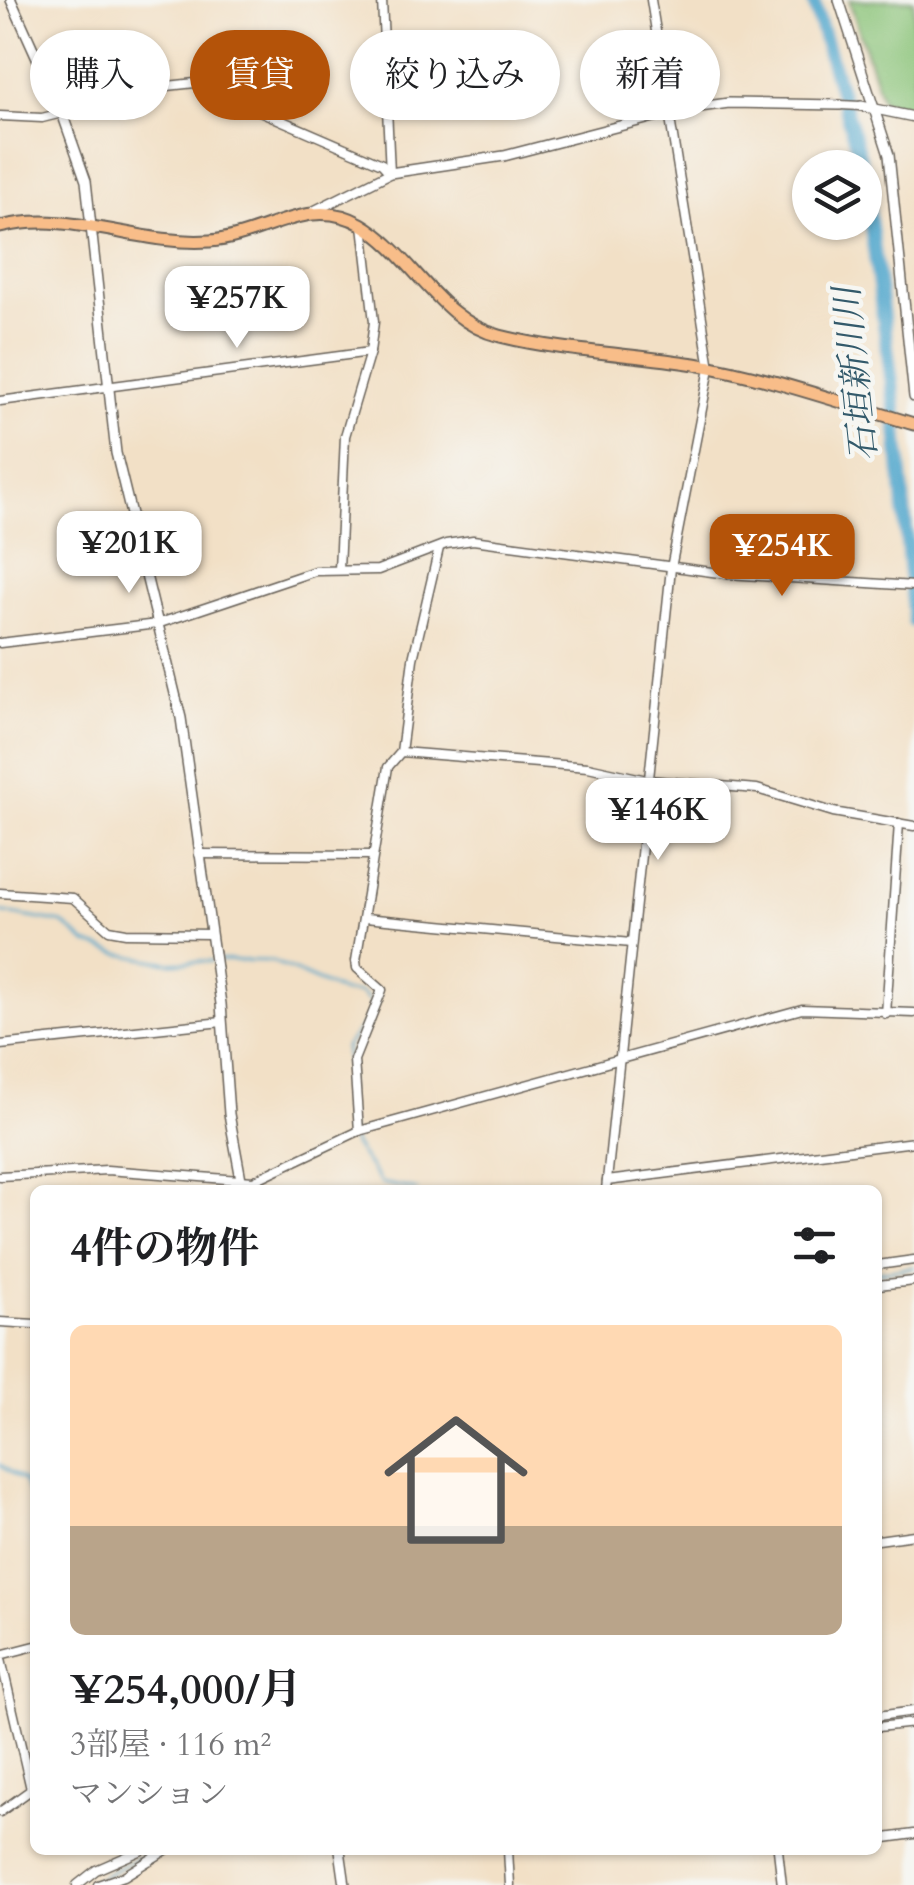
<!DOCTYPE html>
<html lang="ja">
<meta charset="utf-8">
<style>
body{margin:0;font-family:Cardo,"Noto Serif JP",serif;background:#f6f6f6;color:#202124;height:100vh;display:flex;flex-direction:column;font-size:38px;white-space:nowrap}
*{box-sizing:border-box;margin:0}
p{font-size:32px;color:#757577}
.icon{flex:none;width:55px;height:55px;fill:none;stroke:currentColor;stroke-width:2;stroke-linecap:round;stroke-linejoin:round}
.map{position:relative;flex:1;overflow:hidden}
.sheet{position:absolute;left:30px;top:1185px;width:852px;height:670px;display:flex;flex-direction:column;background:#fff;border-radius:15px;box-shadow:0 2px 8px #0004}
.sheet>*{flex:none}
.banner{position:absolute;left:30px;top:30px;width:855px;height:90px;display:flex;gap:20px}
.tools{position:absolute;left:792px;top:150px;display:grid;gap:20px}
.tools a{display:grid;place-items:center;width:90px;height:90px;border-radius:50%;background:#fff;box-shadow:0 2px 8px #0004;font-size:50px}
.price{position:absolute;translate:-50% -85px;padding:0 22px;border-radius:20px;background:#fff;color:#222;font-size:32px;line-height:65px;filter:drop-shadow(0 2px 5px #0008)}
.price::after{content:'';position:absolute;left:50%;top:60px;width:30px;height:22px;margin-left:-15px;background:inherit;clip-path:polygon(0 0,100% 0,50% 100%)}
.price.active{background:#b45309;color:#fff}
ul{padding:0;list-style:none}
li{display:grid;align-content:center;gap:20px;height:530px;padding:0 40px}
li span{display:grid;place-items:center;height:310px;border-radius:15px;color:#555}
li>.icon{margin-inline-start:auto}
span .icon{width:180px;height:180px;fill:#fffc;stroke-width:1}
li b{font-size:42px}
h2{display:flex;justify-content:space-between;align-items:center;height:120px;padding:0 40px;font-size:42px}
.pill{padding:0 35px;border-radius:45px;background:#fff;box-shadow:0 2px 8px #0004;font-size:35px;line-height:90px}
.pill.active{background:#b45309;color:#fff}
.map>svg:first-child{display:block}
.green{fill:#8ac378;stroke:#53704a;stroke-width:2.5}
.lines{fill:none;stroke-linecap:round;stroke-linejoin:round}
.stream{stroke:#4fa6cc;stroke-width:2.5}
.river{stroke:#4fa6cc;stroke-width:14}
.minor-casing{stroke:#676158;stroke-width:11}
.tertiary-casing{stroke:#676158;stroke-width:12}
.primary-casing{stroke:#676158;stroke-width:15}
.minor{stroke:#fff;stroke-width:8}
.tertiary{stroke:#fff;stroke-width:9}
.primary{stroke:#f8bd89;stroke-width:11}
.labels{text-anchor:middle;dominant-baseline:central;stroke-width:9;stroke-linejoin:round;paint-order:stroke}
.water-label{font-size:35px;font-style:italic;fill:#335a6b;stroke:#f6f6f2}
</style>
<div class="map">
<svg width="914" height="1885" viewBox="0 0 914 1885">
<rect width="100%" height="100%" fill="#f6f6f2"/>
<filter id="ink" filterUnits="userSpaceOnUse"><feTurbulence type="fractalNoise" baseFrequency=".01" numOctaves="2"/><feDisplacementMap in="SourceGraphic" scale="20" xChannelSelector="R" yChannelSelector="G"/><feConvolveMatrix kernelMatrix="1 2 1 2 8 2 1 2 1" color-interpolation-filters="sRGB"/></filter>
<filter id="wash" filterUnits="userSpaceOnUse"><feTurbulence type="fractalNoise" baseFrequency=".0048" numOctaves="4" result="noise"/><feDisplacementMap in="SourceGraphic" scale="40" xChannelSelector="R" yChannelSelector="G"/><feGaussianBlur stdDeviation="2.25" result="paint"/><feColorMatrix in="noise" values="0 0 0 0 0 0 0 0 0 0 0 0 0 0 0 0 0 1.4 0 .05"/><feComposite in="paint" operator="in"/></filter>
<g filter="url(#wash)">
<rect width="100%" height="100%" fill="#f2e0c6"/>
<!-- green -->
<path class="green" d="M 849,0 L 914,0 L 914,110 L 882,101 Z"/>
<g class="lines">
<!-- stream -->
<g class="stream">
<path d="M 0,912 L 63,923 L 86,943 L 119,954 L 169,963 L 212,961"/>
<path d="M 220,960 L 272,961 L 343,992 L 361,993 L 373,1006"/>
<path d="M 366,1022 L 345,1047 L 348,1073 L 344,1108 L 354,1145 L 381,1183 L 418,1190"/>
<path d="M 878,1272 L 914,1267"/>
<path d="M 0,1465 L 24,1481 L 35,1510"/>
<path d="M 878,1720 L 914,1716"/>
<path d="M 86,1885 L 153,1850"/>
</g>
<!-- river -->
<g class="river">
<path d="M 813,0 L 863,168"/>
<path d="M 865,181 L 895,406 L 914,621"/>
</g>
</g>
</g>
<g filter="url(#ink)">
<g class="lines">
<defs>
<g id="minor">
<path d="M 382,0 L 390,173"/>
<path d="M 840,105 L 861,106"/>
<path d="M 0,116 L 42,118 L 62,113 L 103,93 L 195,83 L 382,164 L 390,173"/>
<path d="M 0,401 L 370,352"/>
<path d="M 339,570 L 345,436 L 370,352 L 374,322 L 363,225"/>
<path d="M 0,643 L 157,624 L 315,571 L 378,570 L 446,544 L 473,540 L 727,574 L 914,586"/>
<path d="M 401,752 L 588,767 L 647,780 L 757,789 L 833,812 L 914,826"/>
<path d="M 199,854 L 373,855"/>
<path d="M 0,893 L 73,898 L 109,930 L 126,933 L 210,934"/>
<path d="M 365,918 L 631,943"/>
<path d="M 886,1014 L 899,823"/>
<path d="M 0,1045 L 222,1022"/>
<path d="M 359,1131 L 354,1060 L 382,990 L 357,968 L 356,961 L 388,767 L 401,752 L 413,659 L 439,548"/>
<path d="M 0,1176 L 107,1170 L 253,1181 L 359,1131 L 802,1009 L 914,1013"/>
<path d="M 607,1181 L 914,1142"/>
<path d="M 606,1190 L 671,568 L 710,368 L 651,0"/>
<path d="M 878,1265 L 914,1260"/>
<path d="M 878,1285 L 914,1281"/>
<path d="M 0,1322 L 35,1324"/>
<path d="M 878,1540 L 914,1535"/>
<path d="M 878,1716 L 914,1711"/>
<path d="M 878,1727 L 914,1723"/>
<path d="M 31,1789 L 0,1655 L 35,1646"/>
<path d="M 0,1812 L 35,1787"/>
<path d="M 878,1839 L 914,1834"/>
<path d="M 508,1850 L 510,1885"/>
<path d="M 778,1850 L 782,1885"/>
<path d="M 77,1885 L 96,1870 L 142,1850"/>
<path d="M 98,1885 L 124,1876 L 166,1850"/>
</g>
<g id="tertiary">
<path d="M 11,0 L 62,113 L 86,181 L 116,453 L 181,718 L 221,1004 L 229,1114 L 243,1190"/>
<path d="M 839,0 L 889,155 L 914,397"/>
<path d="M 861,106 L 914,117"/>
<path d="M 314,211 L 390,173 L 504,156 L 685,109 L 729,103 L 840,105"/>
<path d="M 340,1850 L 345,1885"/>
</g>
<path id="primary" d="M 0,227 C 72,209 138,246 210,241 C 264,237 309,194 361,224 C 414,255 438,321 500,336 C 564,352 631,354 695,364 C 769,377 842,403 914,424"/>
</defs>
<!-- minor casing -->
<use href="#minor" class="minor-casing"/>
<!-- tertiary casing -->
<use href="#tertiary" class="tertiary-casing"/>
<!-- primary casing -->
<use href="#primary" class="primary-casing"/>
<!-- minor -->
<use href="#minor" class="minor"/>
<!-- tertiary -->
<use href="#tertiary" class="tertiary"/>
<!-- primary -->
<use href="#primary" class="primary"/>
</g>
</g>
<g class="labels">
<!-- water labels -->
<g class="water-label">
<text transform="translate(856 374) rotate(-96)">石垣新川川</text>
</g>
</g>
</svg>
<div class="tools">
<a><svg class="icon" aria-label="layers" viewBox="0 0 24 24"><path d="M12 4l9 5-9 5-9-5zM3 14l9 5 9-5"/></svg></a>
</div>
<b class="price" style="left:237px;top:351px">¥257K</b>
<b class="price" style="left:129px;top:596px">¥201K</b>
<b class="price active" style="left:782px;top:599px">¥254K</b>
<b class="price" style="left:658px;top:863px">¥146K</b>
<div class="banner">
<a class="pill">購入</a>
<a class="pill active">賃貸</a>
<a class="pill">絞り込み</a>
<a class="pill">新着</a>
</div>
<section class="sheet">
<h2>4件の物件<svg class="icon" aria-label="filters" viewBox="0 0 24 24"><path d="M4 7h16M4 17h16"/><circle cx="9" cy="7" r="2"/><circle cx="15" cy="17" r="2"/></svg></h2>
<ul>
<li><span style="background:linear-gradient(#ffd9b3 65%,#b9a48a 0)"><svg class="icon" aria-label="home" viewBox="0 0 24 24"><path d="M3 11l9-7 9 7M6 9v11h12V9"/></svg></span><div><b>¥254,000/月</b><p>3部屋 · 116 m²</p><p>マンション</p></div></li>
</ul>
</section>
</div>
